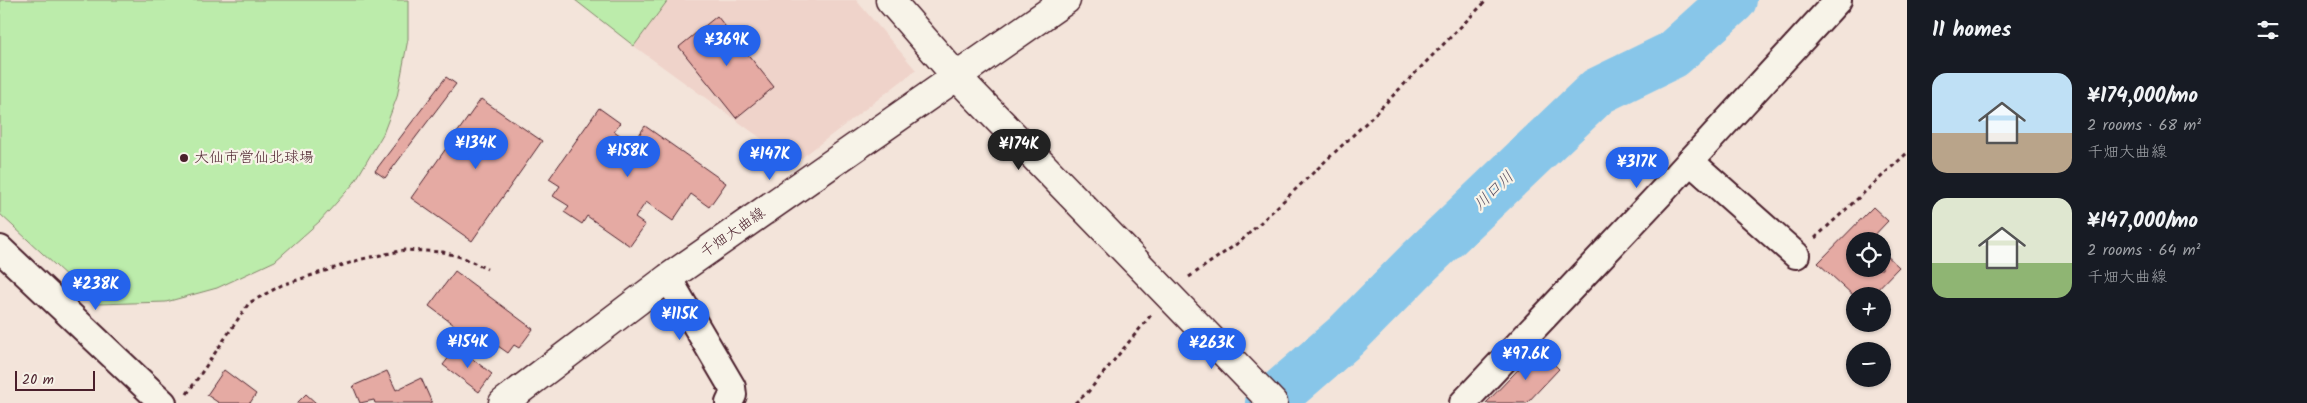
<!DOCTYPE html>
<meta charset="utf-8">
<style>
body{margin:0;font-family:Kalam,"Klee One",sans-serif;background:#242831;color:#f1f3f6;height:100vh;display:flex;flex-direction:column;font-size:19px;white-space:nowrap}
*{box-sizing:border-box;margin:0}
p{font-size:16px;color:#9ea1a6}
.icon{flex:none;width:28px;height:28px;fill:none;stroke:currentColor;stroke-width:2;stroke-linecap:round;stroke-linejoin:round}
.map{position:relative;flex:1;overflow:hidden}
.drawer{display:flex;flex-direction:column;background:#171b24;width:400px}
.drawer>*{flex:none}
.buttons{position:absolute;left:1846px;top:232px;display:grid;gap:10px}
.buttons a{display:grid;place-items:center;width:45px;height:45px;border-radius:50%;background:#171b24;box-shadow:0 1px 4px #0004;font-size:25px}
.scale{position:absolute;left:15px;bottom:12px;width:80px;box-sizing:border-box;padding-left:5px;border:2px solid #4a1f2b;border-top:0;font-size:14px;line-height:18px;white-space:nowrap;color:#4a1f2b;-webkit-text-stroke:4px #f7f3e8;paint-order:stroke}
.price{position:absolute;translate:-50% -42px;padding:0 11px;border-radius:18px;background:#2563eb;color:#fff;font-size:16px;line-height:32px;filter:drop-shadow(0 1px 2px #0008)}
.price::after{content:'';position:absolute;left:50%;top:30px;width:15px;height:11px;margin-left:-8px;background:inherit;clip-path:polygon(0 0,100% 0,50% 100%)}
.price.current{background:#222;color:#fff}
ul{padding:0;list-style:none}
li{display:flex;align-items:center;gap:15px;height:125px;padding:0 25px}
li span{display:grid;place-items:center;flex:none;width:140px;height:100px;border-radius:15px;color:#555}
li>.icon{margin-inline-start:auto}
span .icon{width:60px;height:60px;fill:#fffc;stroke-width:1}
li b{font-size:21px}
h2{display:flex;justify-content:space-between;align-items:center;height:60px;padding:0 25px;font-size:21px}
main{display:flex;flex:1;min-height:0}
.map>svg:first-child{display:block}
.built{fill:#efd3ca}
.green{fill:#bcecab;stroke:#83866b}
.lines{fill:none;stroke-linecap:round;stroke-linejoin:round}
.river{stroke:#88c6e9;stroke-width:48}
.building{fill:#e5aaa3;stroke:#4a1f2b}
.minor-casing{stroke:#4a1f2b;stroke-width:30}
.tertiary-casing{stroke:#4a1f2b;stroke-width:31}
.secondary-casing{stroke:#4a1f2b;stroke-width:31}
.path{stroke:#4a1f2b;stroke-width:3;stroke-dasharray:4 4;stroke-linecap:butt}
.minor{stroke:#f7f3e8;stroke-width:26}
.tertiary{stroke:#f7f3e8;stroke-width:28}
.secondary{stroke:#f7f3e8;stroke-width:28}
.poi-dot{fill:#4a1f2b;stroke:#f7f3e8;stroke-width:2}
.labels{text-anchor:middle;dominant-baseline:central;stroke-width:4.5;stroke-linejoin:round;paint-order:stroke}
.poi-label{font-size:15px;fill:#4a1f2b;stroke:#f7f3e8;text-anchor:start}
.street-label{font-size:15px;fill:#4a1f2b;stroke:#f7f3e8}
.water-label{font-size:16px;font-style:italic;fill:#5d5164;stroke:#f7f3e8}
</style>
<main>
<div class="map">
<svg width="1907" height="403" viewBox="0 0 1907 403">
<rect width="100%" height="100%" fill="#f3e4da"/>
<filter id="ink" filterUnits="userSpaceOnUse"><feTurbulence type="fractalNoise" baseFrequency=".02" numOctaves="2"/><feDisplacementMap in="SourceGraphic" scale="10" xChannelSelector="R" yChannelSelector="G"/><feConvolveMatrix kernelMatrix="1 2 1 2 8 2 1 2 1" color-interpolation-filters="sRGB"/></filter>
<g filter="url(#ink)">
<!-- built -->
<path class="built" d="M 668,0 L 856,0 L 916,70 L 795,163 L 634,46 Z"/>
<!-- green -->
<g class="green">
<path d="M 0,0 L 408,0 L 408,39 L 397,97 L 383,134 L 354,183 L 320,221 L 275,261 L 217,288 L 166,302 L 97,304 L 0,214 Z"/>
<path d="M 575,0 L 668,0 L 634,46 Z"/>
</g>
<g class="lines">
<!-- river -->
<path class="river" d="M 1269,403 L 1346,336 L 1420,261 L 1598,91 L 1672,55 L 1733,0"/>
</g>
<!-- building -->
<g class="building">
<path d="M 717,16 L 774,87 L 736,118 L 679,47 Z"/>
<path d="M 446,77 L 456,84 L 385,178 L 375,171 Z"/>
<path d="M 481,99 L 542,141 L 472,241 L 411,198 Z"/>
<path d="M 599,108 L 620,123 L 614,131 L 633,144 L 645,126 L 726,183 L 709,207 L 691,194 L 673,221 L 646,202 L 635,218 L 645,225 L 630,246 L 587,216 L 582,224 L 564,212 L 569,206 L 553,196 L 560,186 L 549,179 Z"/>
<path d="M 1873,207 L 1888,221 L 1869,241 L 1855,241 L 1855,269 L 1882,269 L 1882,251 L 1899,267 L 1871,296 L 1855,297 L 1818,263 Z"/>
<path d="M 455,271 L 533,329 L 519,348 L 514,345 L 508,353 L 498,346 L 490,357 L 460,334 L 462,331 L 429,306 Z"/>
<path d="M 457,347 L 492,374 L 479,392 L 443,365 Z"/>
<path d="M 1538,349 L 1559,369 L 1527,403 L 1486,403 Z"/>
<path d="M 224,370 L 256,394 L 250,403 L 219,403 L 207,395 Z"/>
<path d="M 387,371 L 396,390 L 421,378 L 432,403 L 375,403 L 374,400 L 360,403 L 353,386 Z"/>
<path d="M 306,394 L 316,403 L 297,403 Z"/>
</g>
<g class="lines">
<defs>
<g id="minor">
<path d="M 1690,161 L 1796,255"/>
<path d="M 0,249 L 163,403"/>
<path d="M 668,278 L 732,387 L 733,395 L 729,403"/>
<path d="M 1463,403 L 1660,194 L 1838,0"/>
</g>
<path id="tertiary" d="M 890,0 L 957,77 L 1273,403"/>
<path id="secondary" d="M 503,403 L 668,278 L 1066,0"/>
</defs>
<!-- minor casing -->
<use href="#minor" class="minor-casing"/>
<!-- tertiary casing -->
<use href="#tertiary" class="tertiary-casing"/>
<!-- secondary casing -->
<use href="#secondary" class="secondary-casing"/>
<!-- path -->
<g class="path">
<path d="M 1815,238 L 1907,153"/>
<path d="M 1189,277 L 1241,241 L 1370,119 L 1487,0"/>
<path d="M 187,394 L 249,303 L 282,285 L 362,259 L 405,250 L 443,252 L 464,258 L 487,269"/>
<path d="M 1075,403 L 1088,392 L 1151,315"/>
</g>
<!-- minor -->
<use href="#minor" class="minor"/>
<!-- tertiary -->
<use href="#tertiary" class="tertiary"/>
<!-- secondary -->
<use href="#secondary" class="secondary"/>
</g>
</g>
<!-- markers -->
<circle class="poi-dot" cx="184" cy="158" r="5"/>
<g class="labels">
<!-- poi labels -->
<g class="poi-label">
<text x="194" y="158">大仙市営仙北球場</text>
</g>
<!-- street labels -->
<g class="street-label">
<text transform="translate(733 233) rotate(-35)">千畑大曲線</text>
</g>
<!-- water labels -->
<g class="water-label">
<text transform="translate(1494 191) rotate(-44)">川口川</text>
</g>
</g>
</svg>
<div class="buttons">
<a><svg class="icon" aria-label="locate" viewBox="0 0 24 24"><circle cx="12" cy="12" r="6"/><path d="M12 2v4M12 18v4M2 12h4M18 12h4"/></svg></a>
<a>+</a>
<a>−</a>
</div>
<div class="scale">20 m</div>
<b class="price" style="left:727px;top:67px">¥369K</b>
<b class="price" style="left:476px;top:170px">¥134K</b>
<b class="price current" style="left:1019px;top:171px">¥174K</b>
<b class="price" style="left:628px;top:178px">¥158K</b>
<b class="price" style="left:770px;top:181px">¥147K</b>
<b class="price" style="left:1637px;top:189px">¥317K</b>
<b class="price" style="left:96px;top:311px">¥238K</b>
<b class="price" style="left:680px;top:341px">¥115K</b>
<b class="price" style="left:468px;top:369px">¥154K</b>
<b class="price" style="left:1212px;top:370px">¥263K</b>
<b class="price" style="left:1526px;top:381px">¥97.6K</b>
</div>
<section class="drawer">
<h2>11 homes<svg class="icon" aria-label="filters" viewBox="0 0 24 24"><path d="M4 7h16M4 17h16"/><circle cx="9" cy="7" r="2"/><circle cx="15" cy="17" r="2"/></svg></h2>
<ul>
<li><span style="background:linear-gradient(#bfe0f5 60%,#b9a48a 0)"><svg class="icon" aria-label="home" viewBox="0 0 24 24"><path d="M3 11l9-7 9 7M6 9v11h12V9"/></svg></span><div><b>¥174,000/mo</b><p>2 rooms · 68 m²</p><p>千畑大曲線</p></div></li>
<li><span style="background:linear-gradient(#dfe7d0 65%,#8fb573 0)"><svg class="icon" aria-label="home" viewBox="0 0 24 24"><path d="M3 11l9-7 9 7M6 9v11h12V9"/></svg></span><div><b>¥147,000/mo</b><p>2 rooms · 64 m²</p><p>千畑大曲線</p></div></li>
</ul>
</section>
</main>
